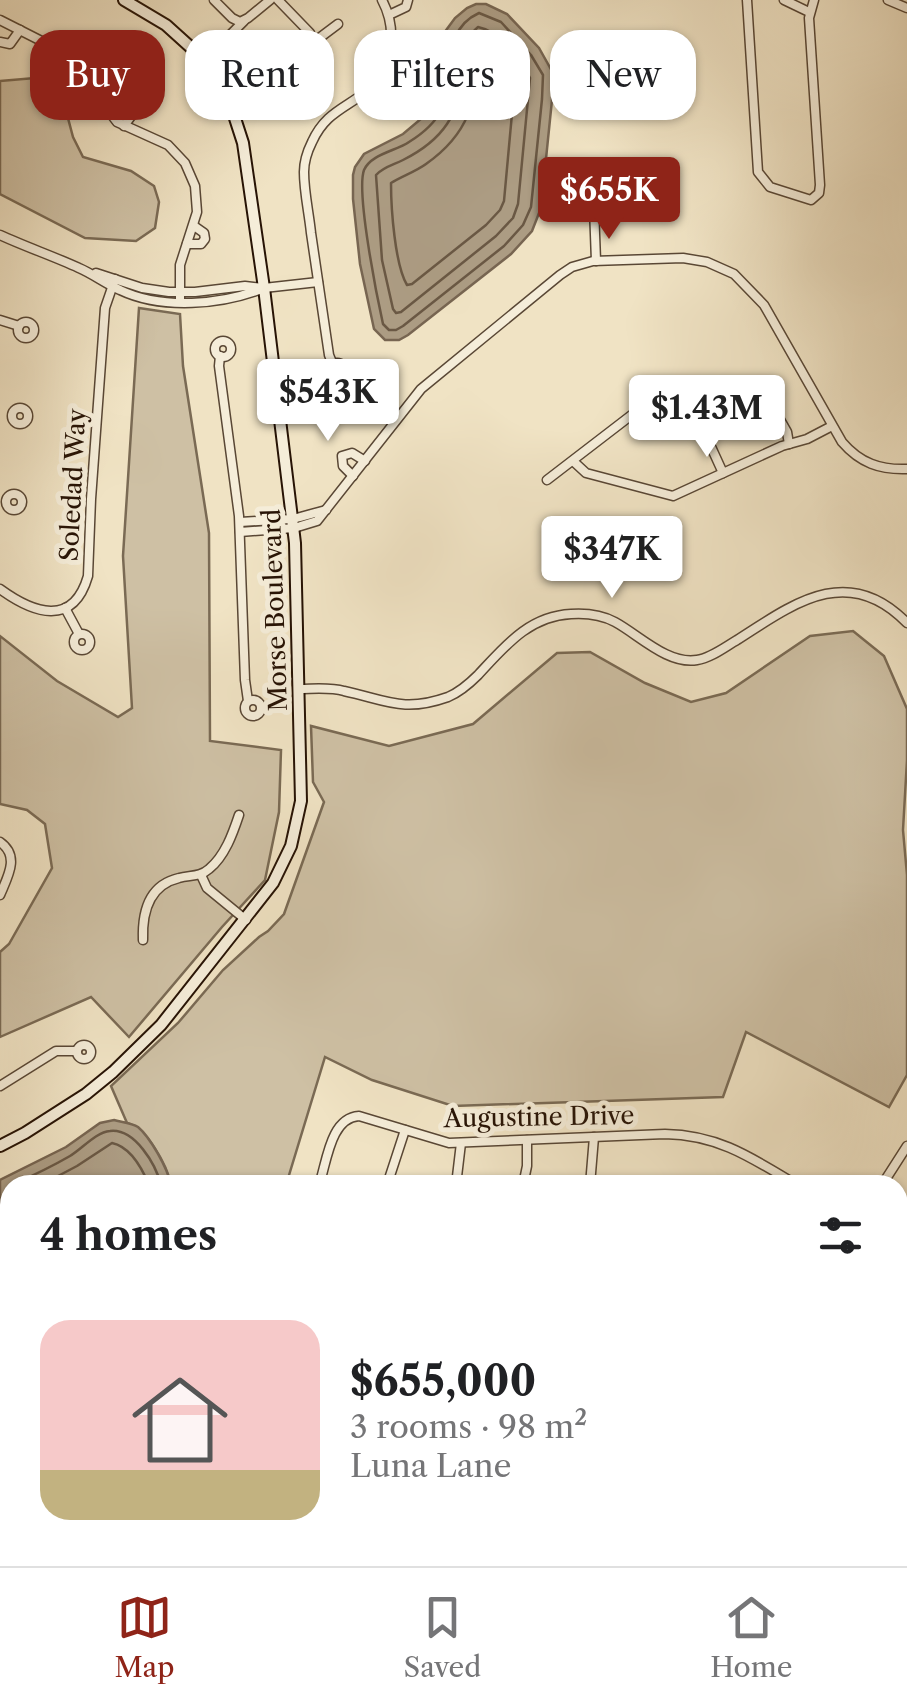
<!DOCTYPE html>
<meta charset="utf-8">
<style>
body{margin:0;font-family:"Libre Caslon Text",serif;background:#f6f6f6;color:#202124;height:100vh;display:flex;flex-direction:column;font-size:38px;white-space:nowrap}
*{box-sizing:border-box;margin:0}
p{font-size:32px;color:#757577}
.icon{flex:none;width:55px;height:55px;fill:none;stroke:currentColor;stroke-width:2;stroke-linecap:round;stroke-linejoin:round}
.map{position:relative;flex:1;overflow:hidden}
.drawer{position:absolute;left:0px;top:1175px;width:908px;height:392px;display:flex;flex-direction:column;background:#fff;border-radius:30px 30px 0 0;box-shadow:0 2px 8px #0004}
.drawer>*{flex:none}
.banner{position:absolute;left:30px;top:30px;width:848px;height:90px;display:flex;gap:20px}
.price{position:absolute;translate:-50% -85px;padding:0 22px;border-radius:10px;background:#fff;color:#222;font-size:32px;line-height:65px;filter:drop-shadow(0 2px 5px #0008)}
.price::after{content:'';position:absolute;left:50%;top:60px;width:30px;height:22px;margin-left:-15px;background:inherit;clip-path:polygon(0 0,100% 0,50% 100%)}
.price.selected{background:#8f2418;color:#fff}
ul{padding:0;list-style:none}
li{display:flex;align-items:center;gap:30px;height:250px;padding:0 40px}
li span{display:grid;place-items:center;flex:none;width:280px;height:200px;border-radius:30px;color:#555}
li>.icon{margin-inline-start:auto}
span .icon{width:120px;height:120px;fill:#fffc;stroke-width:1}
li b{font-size:42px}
h2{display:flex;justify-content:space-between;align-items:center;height:120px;padding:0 40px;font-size:42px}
.tag{padding:0 35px;border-radius:30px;background:#fff;box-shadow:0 2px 8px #0004;font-size:35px;line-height:90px}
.tag.selected{background:#8f2418;color:#fff}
.tabs{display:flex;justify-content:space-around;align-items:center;height:140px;border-top:2px solid #e0e0e0;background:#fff;font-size:28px;color:#757577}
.tabs a{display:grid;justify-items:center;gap:5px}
.tabs .selected{color:#8f2418}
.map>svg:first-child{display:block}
.green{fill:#cec0a4;stroke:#7a6a54;stroke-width:2.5}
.water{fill:#ac9c83;stroke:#776551;stroke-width:2.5}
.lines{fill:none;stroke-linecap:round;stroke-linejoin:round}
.shore{stroke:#6a5844;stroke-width:2.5}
.street-casing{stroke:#594735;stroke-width:11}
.secondary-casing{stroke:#271305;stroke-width:14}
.street{stroke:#f5edd9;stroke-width:8}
.secondary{stroke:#f5edd9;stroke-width:10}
.labels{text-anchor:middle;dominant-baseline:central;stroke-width:10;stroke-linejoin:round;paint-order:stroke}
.street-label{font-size:25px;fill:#271305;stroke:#f5edd9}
</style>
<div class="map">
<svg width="907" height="1566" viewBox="0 0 907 1566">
<rect width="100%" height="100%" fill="#f0e3c4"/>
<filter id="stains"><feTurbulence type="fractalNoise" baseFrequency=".002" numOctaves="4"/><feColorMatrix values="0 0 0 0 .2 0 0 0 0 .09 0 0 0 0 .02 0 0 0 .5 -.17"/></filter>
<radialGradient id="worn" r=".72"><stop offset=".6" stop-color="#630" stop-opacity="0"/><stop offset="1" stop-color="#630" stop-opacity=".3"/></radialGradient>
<!-- green -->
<g class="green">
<path d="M 35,78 L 57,91 L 65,107 L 73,137 L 83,157 L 131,171 L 154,186 L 159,202 L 155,228 L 136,241 L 85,238 L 0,194 L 0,81 Z"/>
<path d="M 139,308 L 180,314 L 183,366 L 209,533 L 210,741 L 281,750 L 279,812 L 265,880 L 222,927 L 129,1037 L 91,997 L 0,1037 L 0,952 L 9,944 L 52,868 L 45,824 L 27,810 L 0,804 L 0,636 L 57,681 L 118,717 L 132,708 L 123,556 Z"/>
<path d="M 853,631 L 884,656 L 907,709 L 907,760 L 903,830 L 907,875 L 907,1075 L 889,1107 L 746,1032 L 723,1097 L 453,1106 L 372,1080 L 325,1057 L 286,1185 L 171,1185 C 167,1165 147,1128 127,1123 L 111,1086 L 178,1023 L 223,970 L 259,937 L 268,931 L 284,914 L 324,802 L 313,782 L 311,726 L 389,746 L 473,724 L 557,653 L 590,652 L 645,683 L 691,702 L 726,693 L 810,636 Z"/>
<path d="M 898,1340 L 907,1346 L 907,1437 L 898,1433 Z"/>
<path d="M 907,1461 L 907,1523 L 898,1523 L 898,1463 Z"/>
<path d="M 315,1558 L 414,1558 C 386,1563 339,1566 315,1558 Z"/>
</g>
<!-- water -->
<g class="water">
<path d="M 476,4 L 486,4 L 507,14 L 539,48 L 553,73 L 552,100 L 541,208 L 532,231 L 511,254 L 408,335 L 399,340 L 385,340 L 374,329 L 360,264 L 353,199 L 353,175 L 355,167 L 364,154 L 403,134 L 428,113 L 438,88 L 444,33 L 455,18 L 467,8 Z"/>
<path d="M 114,1120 C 121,1122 132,1123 138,1127 C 150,1137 168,1169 171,1185 L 10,1185 L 10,1391 L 0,1395 L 0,1334 L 3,1329 L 0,1323 L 0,1180 L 66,1147 L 100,1123 Z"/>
</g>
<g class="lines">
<!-- shore -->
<g class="shore">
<path d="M 479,13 L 501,22 L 531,55 L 543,75 L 542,99 L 531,207 L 523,225 L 504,246 L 403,326 L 396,330 L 389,330 L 383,324 C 377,297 356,192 364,170 C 371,154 396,151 409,142 C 422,134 435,123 442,109 C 457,76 439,31 479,13 Z"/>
<path d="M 478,27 C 500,31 521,59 530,78 L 518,204 L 513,218 L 496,236 L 401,312 L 396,313 L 393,309 L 382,260 L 376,175 C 383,167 393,165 403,160 C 419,152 437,139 447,124 C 468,94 451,49 478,27 Z"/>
<path d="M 482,46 C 495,52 508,69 515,81 L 504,201 L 500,210 L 486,225 L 412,284 L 407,285 C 395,265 391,209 391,183 C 402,176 415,172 426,164 C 470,133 476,101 479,51 Z"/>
<path d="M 12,1185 C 32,1176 51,1167 70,1156 C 82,1149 96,1132 110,1131 C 135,1128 156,1165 161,1185"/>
<path d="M 41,1185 L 77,1166 L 112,1143 C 131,1147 142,1168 149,1185"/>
</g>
<defs>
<g id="street">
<path d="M 214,0 L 232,18 L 240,22 L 248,18 L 270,0"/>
<path d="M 747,0 L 758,172 L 770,187 L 811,200 L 819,193 L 820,185 L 809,18 L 814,0"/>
<path d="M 784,0 L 809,12"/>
<path d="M 888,0 L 907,8"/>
<path d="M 389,15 L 406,7 L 408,0"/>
<path d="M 0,20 L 67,54 L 79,63 L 94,81 L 107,109 L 117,122 L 168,145 L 185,163 L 195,186 L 197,212 L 180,265 L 180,302"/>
<path d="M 0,42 L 10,44 L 20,30"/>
<path d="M 221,44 L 244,21"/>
<path d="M 310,45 L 338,24"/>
<path d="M 67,54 L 81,40 L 87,41 L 91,50 L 81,65"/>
<circle cx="150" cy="92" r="8"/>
<path d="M 232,109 L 252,95 L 310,45 L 310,33 L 278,0"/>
<path d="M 124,126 L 145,97"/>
<circle cx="600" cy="192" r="8"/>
<path d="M 0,235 C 26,247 53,256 79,268 C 93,274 106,284 120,290 C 162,310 222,305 264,288"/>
<path d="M 187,244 L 201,244 L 205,239 L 204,233 L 194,226"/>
<path d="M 596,261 L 594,207 L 597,199"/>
<path d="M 96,273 L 142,288 L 169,292 L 195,292 L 245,286 L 264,288 L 318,282"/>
<path d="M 0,320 L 19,326"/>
<circle cx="26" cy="330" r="8"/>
<circle cx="223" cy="349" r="8"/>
<path d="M 220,356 L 219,366 L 239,516 L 245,680 L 248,701"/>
<circle cx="337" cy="371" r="8"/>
<path d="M 333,365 L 329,355 C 323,315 317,274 311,233 C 309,213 304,192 304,172 C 304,162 307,152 312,142 C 325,113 344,109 367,91 C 393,68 398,30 382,0"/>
<path d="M 694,405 L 696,414 L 723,473"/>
<circle cx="20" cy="416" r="8"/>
<path d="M 573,461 L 586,473 L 673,496 L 782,446 L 807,439 L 832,426"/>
<path d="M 353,476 L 343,466 L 342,456 L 352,453 L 365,461"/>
<path d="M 547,480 L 642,407 L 706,404 L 741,385 L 758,387 L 766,395 L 787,432 L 789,444"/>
<circle cx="14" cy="502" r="8"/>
<path d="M 240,522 L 293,519 L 326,510"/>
<path d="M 240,532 L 294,528 L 317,521 L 421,389 L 560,275 L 572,267 L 593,261 L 683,258 L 707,262 L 734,274 L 764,305 L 842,442 C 860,463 880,470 907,469"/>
<path d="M 0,589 C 33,613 73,628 88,576 L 91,499 L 105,308 L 115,279"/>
<path d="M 65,608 L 79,634"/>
<circle cx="82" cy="642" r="8"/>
<path d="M 299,689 C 313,689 330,687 344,691 C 386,700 403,713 448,697 C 460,692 469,684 478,675 C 505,646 529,616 571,614 C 586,613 602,615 615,622 C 639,635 668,665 697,660 C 711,658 725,647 737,640 C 793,604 848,562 907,623"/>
<circle cx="253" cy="708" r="8"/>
<path d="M 0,842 C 20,856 8,876 0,895"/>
<path d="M 201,875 L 207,888 L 246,920"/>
<path d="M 143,940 C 142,912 149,885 179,878 C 190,875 200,877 209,869 C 225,856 233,833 239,815"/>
<circle cx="84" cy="1052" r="7"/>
<path d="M 0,1086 L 56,1051 L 77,1051"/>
<path d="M 319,1185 C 327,1162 330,1118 359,1116 L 449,1143 L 665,1134 C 719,1135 752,1158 797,1185"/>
<path d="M 387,1185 L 405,1130"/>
<path d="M 456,1185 L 461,1143"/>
<path d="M 523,1185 L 527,1166 L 527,1140"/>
<path d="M 590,1185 L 594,1137"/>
<path d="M 882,1185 L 907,1146"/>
<path d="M 898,1223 L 907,1228"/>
<path d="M 898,1297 L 907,1302"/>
<path d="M 0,1550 L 10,1541"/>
<path d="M 627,1558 L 627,1566"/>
<path d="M 651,1558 L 907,1560"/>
<path d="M 513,1566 L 562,1558"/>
</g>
<g id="secondary">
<path d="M 0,1146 L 25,1133 L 86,1094 L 113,1072 L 161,1025 L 273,883 L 291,846 L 301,801 L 295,543 L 264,288 L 243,143 L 232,109 L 197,53 L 166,25 L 124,0"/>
<path d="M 0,1451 L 10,1457"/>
<path d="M 0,1465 L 10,1472"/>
<path d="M 101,1558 L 109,1566"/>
<path d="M 117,1558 L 125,1566"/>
</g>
</defs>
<!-- street casing -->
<use href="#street" class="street-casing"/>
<!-- secondary casing -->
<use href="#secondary" class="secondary-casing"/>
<!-- street -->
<use href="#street" class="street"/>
<!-- secondary -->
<use href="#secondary" class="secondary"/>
</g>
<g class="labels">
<!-- street labels -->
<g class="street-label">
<text transform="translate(73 485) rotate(-87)">Soledad Way</text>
<text transform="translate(275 610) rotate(-92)">Morse Boulevard</text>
<text transform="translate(539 1117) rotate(-1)">Augustine Drive</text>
</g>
</g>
<rect width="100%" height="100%" filter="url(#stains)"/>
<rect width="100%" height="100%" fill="url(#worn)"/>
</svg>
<b class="price selected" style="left:609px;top:242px">$655K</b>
<b class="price" style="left:328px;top:444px">$543K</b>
<b class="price" style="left:707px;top:460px">$1.43M</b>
<b class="price" style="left:612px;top:601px">$347K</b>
<div class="banner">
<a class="tag selected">Buy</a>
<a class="tag">Rent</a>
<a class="tag">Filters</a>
<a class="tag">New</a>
</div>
<section class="drawer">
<h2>4 homes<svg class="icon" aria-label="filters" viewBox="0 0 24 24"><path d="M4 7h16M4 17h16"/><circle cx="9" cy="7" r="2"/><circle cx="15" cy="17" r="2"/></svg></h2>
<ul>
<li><span style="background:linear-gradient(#f6c9c9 75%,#c2b280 0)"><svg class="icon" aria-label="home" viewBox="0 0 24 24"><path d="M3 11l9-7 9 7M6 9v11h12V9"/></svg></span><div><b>$655,000</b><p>3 rooms · 98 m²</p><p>Luna Lane</p></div></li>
</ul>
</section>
</div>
<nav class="tabs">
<a class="selected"><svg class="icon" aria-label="map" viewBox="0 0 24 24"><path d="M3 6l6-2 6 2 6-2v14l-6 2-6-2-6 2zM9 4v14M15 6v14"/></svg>Map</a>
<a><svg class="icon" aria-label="saved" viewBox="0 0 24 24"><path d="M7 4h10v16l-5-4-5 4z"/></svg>Saved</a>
<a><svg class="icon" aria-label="home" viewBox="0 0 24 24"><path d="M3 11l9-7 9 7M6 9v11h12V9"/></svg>Home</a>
</nav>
